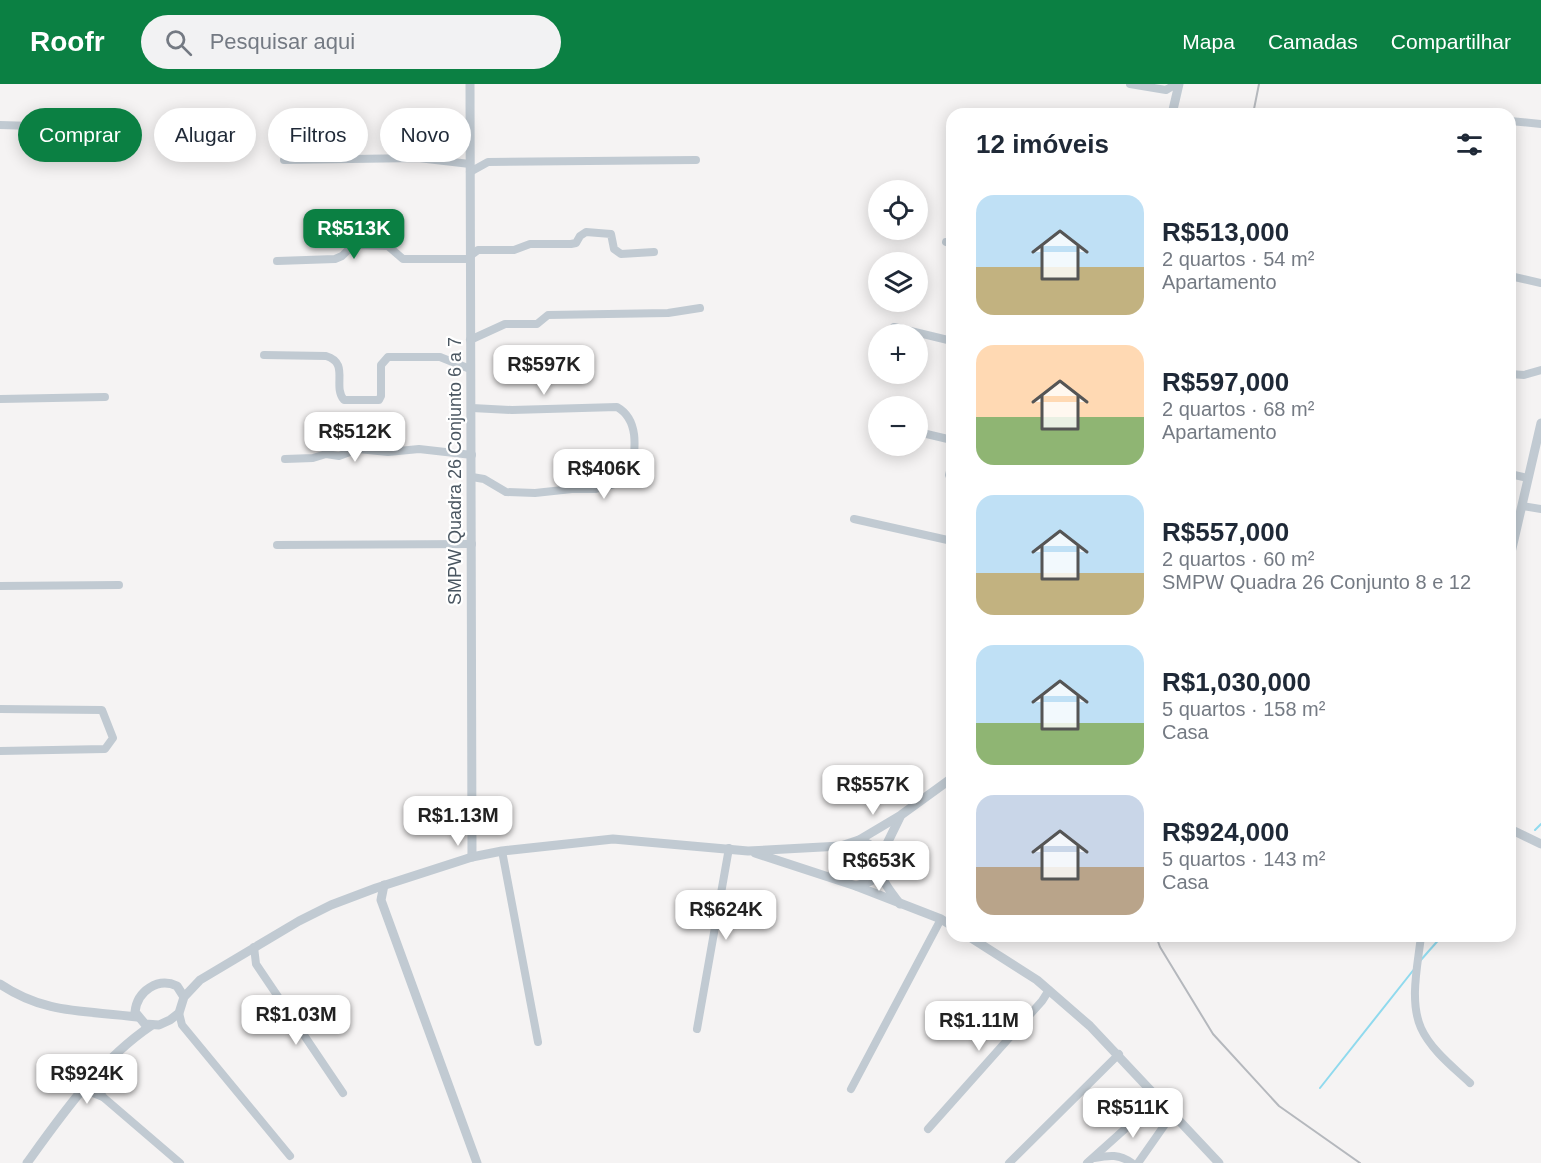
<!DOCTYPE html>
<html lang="pt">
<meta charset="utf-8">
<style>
body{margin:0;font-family:Arial,sans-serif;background:#f2f2f3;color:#1f2937;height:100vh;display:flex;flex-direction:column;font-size:22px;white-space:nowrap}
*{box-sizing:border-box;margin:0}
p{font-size:20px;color:#747a83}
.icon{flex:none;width:33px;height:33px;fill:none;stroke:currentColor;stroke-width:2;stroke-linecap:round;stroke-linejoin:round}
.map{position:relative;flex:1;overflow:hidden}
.sheet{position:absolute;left:946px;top:24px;width:570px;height:834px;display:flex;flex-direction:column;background:#fff;border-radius:18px;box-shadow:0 3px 15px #0003}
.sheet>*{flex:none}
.banner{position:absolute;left:18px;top:24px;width:570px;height:54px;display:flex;gap:12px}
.fabs{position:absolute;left:868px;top:96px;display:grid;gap:12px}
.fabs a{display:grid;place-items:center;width:60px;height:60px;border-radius:50%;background:#fff;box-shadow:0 3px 15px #0003;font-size:30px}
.price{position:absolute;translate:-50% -51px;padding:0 14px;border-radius:12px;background:#fff;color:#222;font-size:20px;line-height:39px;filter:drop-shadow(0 2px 3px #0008)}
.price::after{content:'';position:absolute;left:50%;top:36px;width:18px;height:14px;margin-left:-9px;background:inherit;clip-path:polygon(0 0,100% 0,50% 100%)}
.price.on{background:#0b8043;color:#fff}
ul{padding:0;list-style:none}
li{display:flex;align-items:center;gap:18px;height:150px;padding:0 30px}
li span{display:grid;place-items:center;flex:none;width:168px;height:120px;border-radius:18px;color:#555}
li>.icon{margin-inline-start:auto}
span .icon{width:72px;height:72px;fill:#fffc;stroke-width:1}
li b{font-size:26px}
h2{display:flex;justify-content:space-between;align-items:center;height:72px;padding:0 30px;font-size:26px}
.pill{padding:0 21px;border-radius:27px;background:#fff;box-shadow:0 3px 15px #0003;font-size:21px;line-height:54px}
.pill.on{background:#0b8043;color:#fff}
header{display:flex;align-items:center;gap:36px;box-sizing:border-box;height:84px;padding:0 30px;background:#0b8043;color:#fff}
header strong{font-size:28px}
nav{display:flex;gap:33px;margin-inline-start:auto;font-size:21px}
.search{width:420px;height:54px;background:#f2f2f3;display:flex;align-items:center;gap:15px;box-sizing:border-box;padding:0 21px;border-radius:33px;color:#747a83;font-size:22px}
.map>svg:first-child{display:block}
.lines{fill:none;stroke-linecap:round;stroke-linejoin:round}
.stream{stroke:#90daee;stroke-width:2}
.minor{stroke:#c1cad2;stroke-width:8}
.tertiary{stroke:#c1cad2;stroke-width:9}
.rail{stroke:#b5b8bd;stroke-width:2}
.labels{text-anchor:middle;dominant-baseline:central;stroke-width:4.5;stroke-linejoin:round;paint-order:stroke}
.street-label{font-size:18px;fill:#4a5661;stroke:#fff}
</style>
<header>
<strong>Roofr</strong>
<div class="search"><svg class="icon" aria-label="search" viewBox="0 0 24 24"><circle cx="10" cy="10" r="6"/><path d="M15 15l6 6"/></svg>Pesquisar aqui</div>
<nav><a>Mapa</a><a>Camadas</a><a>Compartilhar</a></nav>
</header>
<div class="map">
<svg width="1541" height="1079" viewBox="0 0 1541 1079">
<rect width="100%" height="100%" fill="#f5f3f3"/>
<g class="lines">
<!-- stream -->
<g class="stream">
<path d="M 1535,746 L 1541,740"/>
<path d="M 1510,773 L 1512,771"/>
<path d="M 1420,877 L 1442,852"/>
<path d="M 1320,1004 L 1415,884"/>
</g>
<!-- minor -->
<g class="minor">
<path d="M 1130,0 L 1166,6 L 1176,0"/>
<path d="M 1510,37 L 1541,40"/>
<path d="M 0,41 L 34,42"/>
<path d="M 284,76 L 418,74 L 470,80"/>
<path d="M 470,88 L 488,78 L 696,76"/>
<path d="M 946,158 L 952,159"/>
<path d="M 470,172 L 478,166 L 514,166 L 530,160 L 571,160 L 576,159 L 580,152 L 586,148 L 611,150 L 614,165 L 621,170 L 654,168"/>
<path d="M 277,177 L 335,175 L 342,172 L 353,161 L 388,162 L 403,175 L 470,175"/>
<path d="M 1510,192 L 1541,199"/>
<path d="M 894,243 L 952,257"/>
<path d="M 470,256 L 505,240 L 537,240 L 548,231 L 668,229 L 700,224"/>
<path d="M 264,271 L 326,272 C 350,279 332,302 344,316 L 379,316 L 381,312 L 381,281 L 388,273 L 440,273 L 470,285"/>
<path d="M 1510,290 L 1524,291 L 1541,286"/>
<path d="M 0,315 L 105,313"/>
<path d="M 472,324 L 512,326 L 617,323 C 640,336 635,366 632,389 L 615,400 L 596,405 L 572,405 L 535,409 L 506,408 L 484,395 L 472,393"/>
<path d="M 918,348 L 952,356"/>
<path d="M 285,375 L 313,374 L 326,370 L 339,372 L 358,365 L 388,368 L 419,365 L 472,371"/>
<path d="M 952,380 L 949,391 L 952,398"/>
<path d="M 1510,390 L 1528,394"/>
<path d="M 1522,422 L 1541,425"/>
<path d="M 854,435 L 952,457"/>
<path d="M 277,461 L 472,460"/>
<path d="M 0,502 L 119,501"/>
<path d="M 0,625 L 102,626 L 113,654 L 105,665 L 0,667"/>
<path d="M 502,767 L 538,958"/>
<path d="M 1421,852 C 1418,880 1409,917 1421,944 C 1431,966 1453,983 1470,999"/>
<path d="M 254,863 L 256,880 L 343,1009"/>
<path d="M 179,929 L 182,941 L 290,1072"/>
<path d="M 697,945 L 729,764"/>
<path d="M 93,994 L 103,1013"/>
<path d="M 83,1005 L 103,1013 L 180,1079"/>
<path d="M 851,1005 L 941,835"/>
<path d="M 928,1045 L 1042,917 L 1049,906"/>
<path d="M 1094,1074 C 1110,1071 1119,1070 1132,1079"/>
<path d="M 1009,1079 L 1119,970"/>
<path d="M 1087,1079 L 1145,1027 L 1157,1012"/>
<path d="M 1138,1079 L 1173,1029"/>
</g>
<!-- tertiary -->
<g class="tertiary">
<path d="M 470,0 L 472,773"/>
<path d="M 1172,30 L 1179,0"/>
<path d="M 1510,473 L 1541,339"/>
<path d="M 1510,745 L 1541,760"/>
<path d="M 859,756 C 885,764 875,776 883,795 C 887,804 894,812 900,820"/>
<path d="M 841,762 C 833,775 832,786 844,797"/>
<path d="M 755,769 L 856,802 L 941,835 L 952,842"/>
<path d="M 880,774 L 900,733"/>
<path d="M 384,801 L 381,816 L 477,1079"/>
<path d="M 856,802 L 871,797 L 880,784"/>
<path d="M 968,852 L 1037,896 L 1090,942 L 1219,1079"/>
<path d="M 0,900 C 46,931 86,926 137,933"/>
<path d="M 184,913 L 177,902 C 158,893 137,907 135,928 L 145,940 L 159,941 L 170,936 L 179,929 L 184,913 L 200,896 L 299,837 L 331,821 L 376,804 L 472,773 L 502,767 L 613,755 L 748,767 L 841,762 L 859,756 L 901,731 L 952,694"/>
<path d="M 27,1079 C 63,1029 100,976 152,941"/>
</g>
<!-- rail -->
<g class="rail">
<path d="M 1253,30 L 1259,0"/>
<path d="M 1156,852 L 1160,863 L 1213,950 L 1279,1022 L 1360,1079"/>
</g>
</g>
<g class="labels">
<!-- street labels -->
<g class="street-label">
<text transform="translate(455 387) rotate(-90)">SMPW Quadra 26 Conjunto 6 a 7</text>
</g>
</g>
</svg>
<div class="fabs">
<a><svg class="icon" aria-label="locate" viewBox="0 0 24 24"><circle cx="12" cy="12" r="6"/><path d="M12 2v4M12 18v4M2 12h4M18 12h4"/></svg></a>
<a><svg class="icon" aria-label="layers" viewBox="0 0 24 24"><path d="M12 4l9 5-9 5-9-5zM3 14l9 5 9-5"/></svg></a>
<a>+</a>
<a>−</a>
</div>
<b class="price on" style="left:354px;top:176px">R$513K</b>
<b class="price" style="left:544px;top:312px">R$597K</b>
<b class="price" style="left:355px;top:379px">R$512K</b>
<b class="price" style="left:604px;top:416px">R$406K</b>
<b class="price" style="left:873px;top:732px">R$557K</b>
<b class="price" style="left:458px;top:763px">R$1.13M</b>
<b class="price" style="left:879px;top:808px">R$653K</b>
<b class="price" style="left:726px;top:857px">R$624K</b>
<b class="price" style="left:296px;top:962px">R$1.03M</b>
<b class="price" style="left:979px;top:968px">R$1.11M</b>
<b class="price" style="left:87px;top:1021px">R$924K</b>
<b class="price" style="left:1133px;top:1055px">R$511K</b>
<div class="banner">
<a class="pill on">Comprar</a>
<a class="pill">Alugar</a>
<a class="pill">Filtros</a>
<a class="pill">Novo</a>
</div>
<section class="sheet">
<h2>12 imóveis<svg class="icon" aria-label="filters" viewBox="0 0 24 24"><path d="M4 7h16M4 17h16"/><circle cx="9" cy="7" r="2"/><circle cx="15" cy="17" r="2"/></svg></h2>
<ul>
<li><span style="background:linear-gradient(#bfe0f5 60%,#c2b280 0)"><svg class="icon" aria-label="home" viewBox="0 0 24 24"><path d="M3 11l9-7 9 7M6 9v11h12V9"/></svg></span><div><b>R$513,000</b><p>2 quartos · 54 m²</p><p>Apartamento</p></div></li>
<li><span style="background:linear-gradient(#ffd9b3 60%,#8fb573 0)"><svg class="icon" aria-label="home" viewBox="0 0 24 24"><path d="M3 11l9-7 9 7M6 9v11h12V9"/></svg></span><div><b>R$597,000</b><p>2 quartos · 68 m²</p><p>Apartamento</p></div></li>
<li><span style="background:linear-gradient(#bfe0f5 65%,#c2b280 0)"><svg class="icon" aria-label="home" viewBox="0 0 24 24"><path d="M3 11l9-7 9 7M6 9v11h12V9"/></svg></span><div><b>R$557,000</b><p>2 quartos · 60 m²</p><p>SMPW Quadra 26 Conjunto 8 e 12</p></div></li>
<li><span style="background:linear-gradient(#bfe0f5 65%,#8fb573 0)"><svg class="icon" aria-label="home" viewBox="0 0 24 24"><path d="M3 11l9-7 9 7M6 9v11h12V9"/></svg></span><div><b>R$1,030,000</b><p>5 quartos · 158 m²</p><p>Casa</p></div></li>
<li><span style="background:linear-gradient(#c9d6e8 60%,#b9a48a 0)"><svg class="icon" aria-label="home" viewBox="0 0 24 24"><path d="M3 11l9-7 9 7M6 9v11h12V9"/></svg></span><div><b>R$924,000</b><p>5 quartos · 143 m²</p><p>Casa</p></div></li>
</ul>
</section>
</div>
